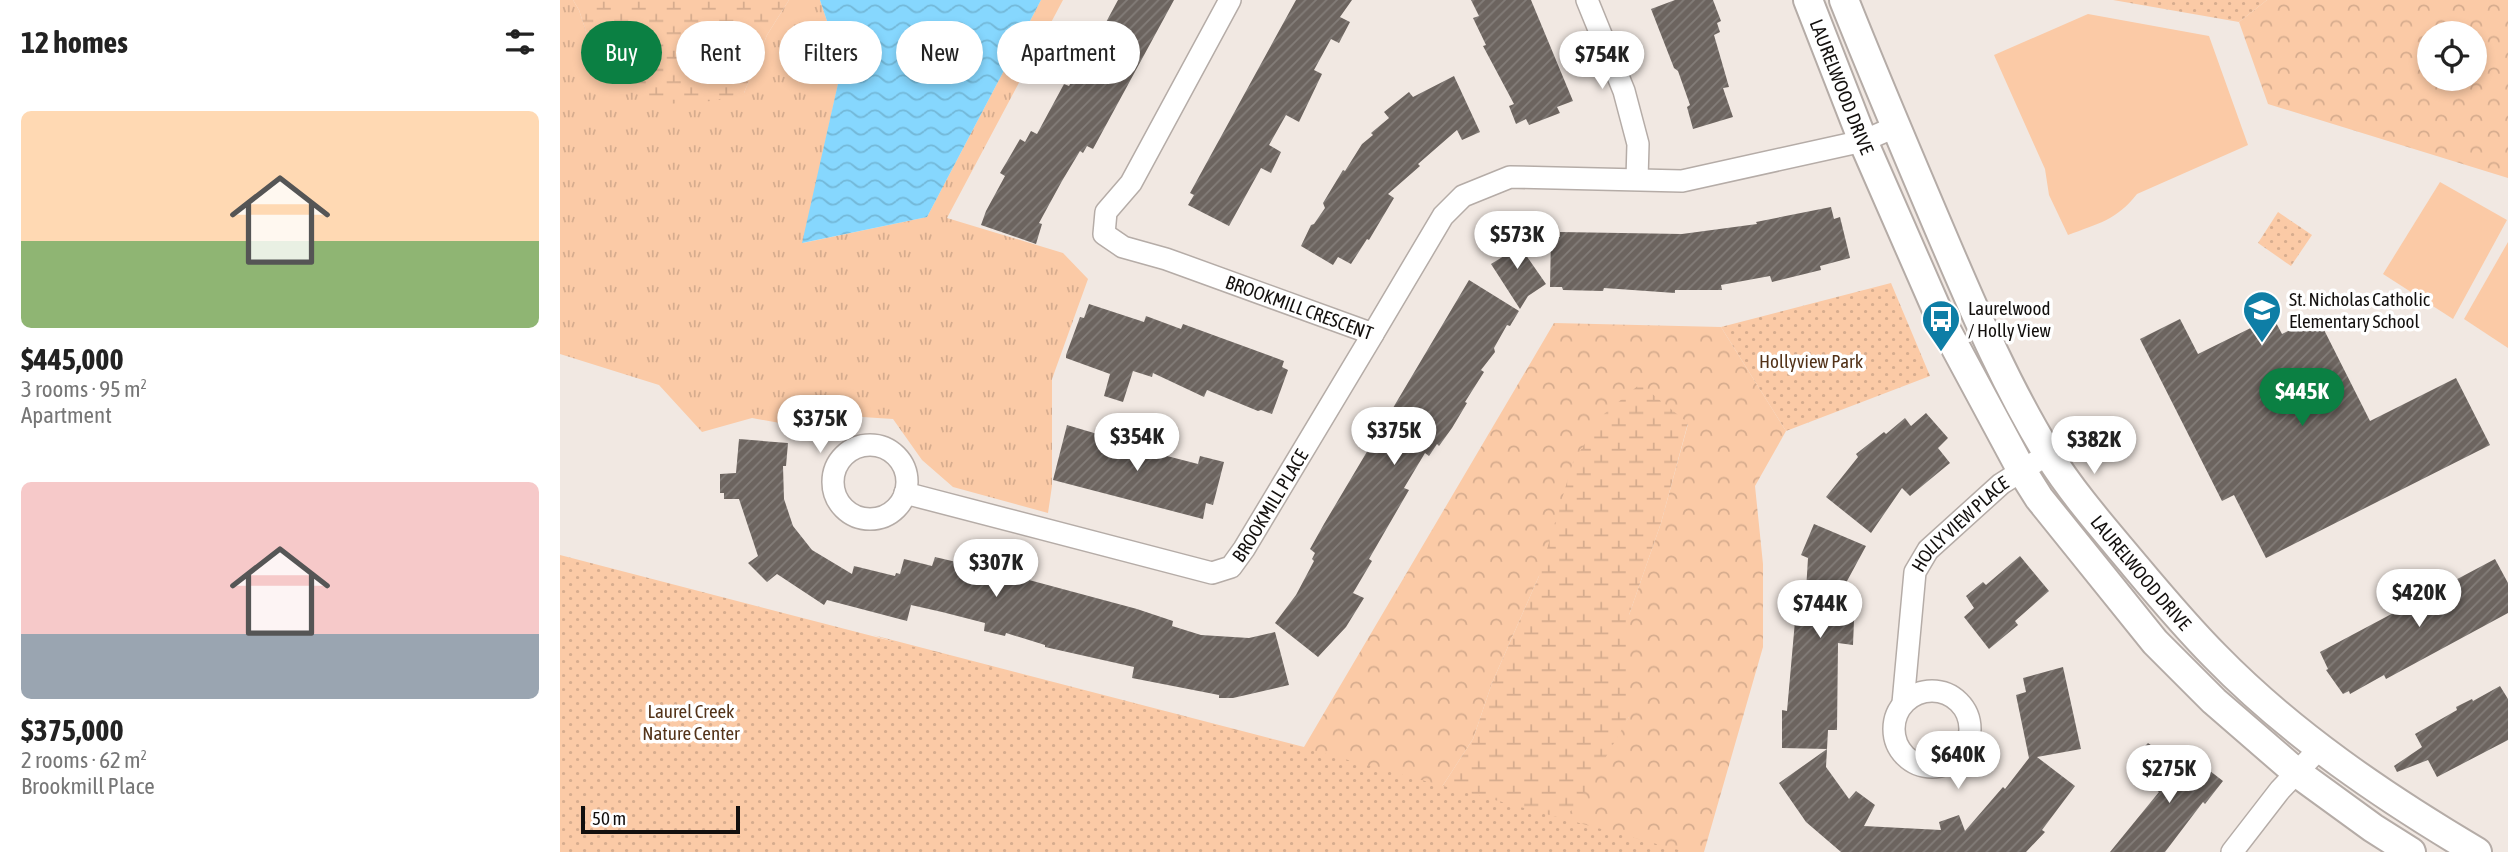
<!DOCTYPE html>
<meta charset="utf-8">
<style>
body{margin:0;font-family:"Asap Condensed",sans-serif;background:#f6f6f6;color:#222;height:100vh;display:flex;flex-direction:column;font-size:26px;white-space:nowrap}
*{box-sizing:border-box;margin:0}
p{font-size:23px;color:#767676}
.icon{flex:none;width:38px;height:38px;fill:none;stroke:currentColor;stroke-width:2;stroke-linecap:round;stroke-linejoin:round}
.map{position:relative;flex:1;overflow:hidden}
.side{display:flex;flex-direction:column;background:#fff;width:560px}
.side>*{flex:none}
.hud{position:absolute;left:21px;top:21px;width:665px;height:63px;display:flex;gap:14px}
.tools{position:absolute;left:1857px;top:21px;display:grid;gap:14px}
.tools a{display:grid;place-items:center;width:70px;height:70px;border-radius:50%;background:#fff;box-shadow:0 4px 10px #0003;font-size:35px}
.scale{position:absolute;left:21px;bottom:18px;width:159px;box-sizing:border-box;padding-left:7px;border:4px solid #13100e;border-top:0;font-size:19px;line-height:24px;white-space:nowrap;color:#13100e;-webkit-text-stroke:5px #fff;paint-order:stroke}
.price{position:absolute;translate:-50% -60px;padding:0 16px;border-radius:24px;background:#fff;color:#222;font-size:23px;line-height:46px;filter:drop-shadow(0 2px 4px #0008)}
.price::after{content:'';position:absolute;left:50%;top:42px;width:21px;height:16px;margin-left:-10px;background:inherit;clip-path:polygon(0 0,100% 0,50% 100%)}
.price.active{background:#0b8043;color:#fff}
ul{padding:0;list-style:none}
li{display:grid;align-content:center;gap:14px;height:371px;padding:0 21px}
li span{display:grid;place-items:center;height:217px;border-radius:10px;color:#555}
li>.icon{margin-inline-start:auto}
span .icon{width:126px;height:126px;fill:#fffc;stroke-width:1}
li b{font-size:30px}
h2{display:flex;justify-content:space-between;align-items:center;height:84px;padding:0 21px;font-size:30px}
.chip{padding:0 24px;border-radius:32px;background:#fff;box-shadow:0 4px 10px #0003;font-size:24px;line-height:63px}
.chip.active{background:#0b8043;color:#fff}
main{display:flex;flex:1;min-height:0}
.map>svg:first-child{display:block}
.grass{fill:url(#grass-tufts)}
.forest{fill:url(#forest-crowns);fill-rule:evenodd}
.wetland{fill:url(#wetland-marsh)}
.park{fill:url(#park-dots)}
.garden{fill:#fbcaa6}
.water{fill:url(#water-waves)}
.building{fill:url(#building-hatch)}
.lines{fill:none;stroke-linecap:round;stroke-linejoin:round}
.street-casing{stroke:#b5aca7;stroke-width:24}
.secondary-casing{stroke:#b5aca7;stroke-width:32}
.street{stroke:#fff;stroke-width:21}
.secondary{stroke:#fff;stroke-width:28}
.labels{text-anchor:middle;dominant-baseline:central;stroke-width:7;stroke-linejoin:round;paint-order:stroke}
.street-label{font-size:19px;fill:#13100e;stroke:#fff}
.poi-label{font-size:19px;fill:#13100e;stroke:#fff;text-anchor:start}
.park-label{font-size:19px;fill:#533319;stroke:#fff}
</style>
<main>
<section class="side">
<h2>12 homes<svg class="icon" aria-label="filters" viewBox="0 0 24 24"><path d="M4 7h16M4 17h16"/><circle cx="9" cy="7" r="2"/><circle cx="15" cy="17" r="2"/></svg></h2>
<ul>
<li><span style="background:linear-gradient(#ffd9b3 60%,#8fb573 0)"><svg class="icon" aria-label="home" viewBox="0 0 24 24"><path d="M3 11l9-7 9 7M6 9v11h12V9"/></svg></span><div><b>$445,000</b><p>3 rooms · 95 m²</p><p>Apartment</p></div></li>
<li><span style="background:linear-gradient(#f6c9c9 70%,#9aa5b1 0)"><svg class="icon" aria-label="home" viewBox="0 0 24 24"><path d="M3 11l9-7 9 7M6 9v11h12V9"/></svg></span><div><b>$375,000</b><p>2 rooms · 62 m²</p><p>Brookmill Place</p></div></li>
</ul>
</section>
<div class="map">
<svg width="1948" height="852" viewBox="0 0 1948 852">
<defs>
<pattern id="grass-tufts" width="24" height="20" patternUnits="userSpaceOnUse" patternTransform="scale(1.75)"><rect width="24" height="20" fill="#fbcaa6"/><path d="M3 7l-1-3M5 7V3M7 7l1-3M15 17l-1-3M17 17v-4M19 17l1-3" fill="none" stroke="#d6ac8e"/></pattern>
<pattern id="forest-crowns" width="20" height="18" patternUnits="userSpaceOnUse" patternTransform="scale(1.75)"><rect width="20" height="18" fill="#fbcaa6"/><path d="M2 6a3 3 0 1 1 6 0M12 15a3 3 0 1 1 6 0" fill="none" stroke="#d6ac8e"/></pattern>
<pattern id="wetland-marsh" width="20" height="14" patternUnits="userSpaceOnUse" patternTransform="scale(1.75)"><rect width="20" height="14" fill="#fbcaa6"/><path d="M1 5h8M5 5V1M11 12h8M15 12V8" fill="none" stroke="#d6ac8e"/></pattern>
<pattern id="park-dots" width="8" height="8" patternUnits="userSpaceOnUse" patternTransform="scale(1.75)"><rect width="8" height="8" fill="#fbcaa6"/><path d="M2 2h.1M6 6h.1" fill="none" stroke="#d6ac8e" stroke-width="1.8" stroke-linecap="round"/></pattern>
<pattern id="water-waves" width="16" height="10" patternUnits="userSpaceOnUse" patternTransform="scale(1.75)"><rect width="16" height="10" fill="#86d7fe"/><path d="M0 5q4-4 8 0t8 0" fill="none" stroke="#73b8d8"/></pattern>
<pattern id="building-hatch" width="6" height="6" patternUnits="userSpaceOnUse" patternTransform="scale(1.75)"><rect width="6" height="6" fill="#6c645f"/><path d="M-1 1l2-2M0 6l6-6M5 7l2-2" fill="none" stroke="#837d79"/></pattern>
</defs>
<rect width="100%" height="100%" fill="#f1e8e2"/>
<!-- grass -->
<path class="grass" d="M 0,0 L 13,0 L 19,10 L 35,59 L 184,93 L 207,35 L 229,0 L 260,0 L 282,66 L 243,243 L 367,217 L 481,0 L 503,0 L 387,218 L 503,253 L 528,279 L 492,379 L 492,486 L 488,513 L 393,487 L 362,460 L 333,419 L 287,416 L 269,432 L 192,418 L 142,432 L 99,385 L 0,354 Z"/>
<!-- forest -->
<g class="forest">
<path d="M 1707,0 L 1948,0 L 1948,178 L 1708,104 L 1679,22 ZM 1914,33 L 1914,79 L 1869,79 L 1869,33 Z"/>
<path d="M 994,323 L 1161,327 L 1226,431 L 1195,486 L 1203,564 L 1203,647 L 1144,852 L 978,852 L 1069,717 L 1069,615 L 1101,523 L 1128,424 L 979,576 L 932,683 L 913,739 L 863,816 L 313,635 L 744,747 Z"/>
</g>
<!-- wetland -->
<g class="wetland">
<path d="M 13,0 L 229,0 L 207,35 L 184,93 L 152,101 L 91,105 L 35,59 L 19,10 Z"/>
<path d="M 1080,384 L 1128,423 L 1101,523 L 1069,615 L 1069,717 L 1025,793 L 978,852 L 777,852 L 863,816 L 913,739 L 932,683 L 979,576 L 1013,462 L 1044,414 Z"/>
</g>
<!-- park -->
<g class="park">
<path d="M 1553,0 L 1707,0 L 1679,22 Z"/>
<path d="M 1718,212 L 1752,235 L 1731,266 L 1698,243 Z"/>
<path d="M 1331,283 L 1370,376 L 1226,431 L 1161,327 Z"/>
<path d="M 0,555 L 744,748 L 1126,852 L 0,852 Z"/>
</g>
<!-- garden -->
<g class="garden">
<path d="M 1528,14 L 1649,36 L 1688,145 L 1577,194 C 1557,220 1537,224 1508,235 L 1489,195 L 1485,169 L 1434,55 Z"/>
<path d="M 1880,182 L 1947,220 L 1893,319 L 1823,274 Z"/>
<path d="M 1948,242 L 1948,348 L 1904,319 Z"/>
</g>
<!-- water -->
<path class="water" d="M 260,0 L 481,0 L 367,217 L 242,243 L 282,66 Z"/>
<!-- building -->
<g class="building">
<path d="M 558,0 L 614,0 L 533,149 L 527,146 L 523,153 L 520,151 L 502,181 L 479,223 L 482,224 L 476,244 L 421,225 L 426,211 L 445,176 L 440,173 L 449,158 L 460,139 L 465,142 L 471,131 L 477,134 L 504,84 L 509,86 L 515,75 L 517,76 Z"/>
<path d="M 736,0 L 792,0 L 780,17 L 790,22 L 779,43 L 771,39 L 754,70 L 762,74 L 739,122 L 726,115 L 709,145 L 721,152 L 711,173 L 701,168 L 669,226 L 628,205 L 634,195 L 630,193 Z"/>
<path d="M 911,0 L 971,0 L 1013,101 L 997,107 L 1000,113 L 969,125 L 966,119 L 956,124 L 949,106 L 954,104 L 923,46 L 926,45 L 913,18 L 919,16 Z"/>
<path d="M 1115,0 L 1153,0 L 1161,21 L 1157,23 L 1160,32 L 1154,35 L 1169,87 L 1163,88 L 1173,117 L 1133,129 L 1127,107 L 1130,105 L 1118,71 L 1114,68 L 1091,9 Z"/>
<path d="M 894,76 L 920,132 L 902,140 L 897,130 L 858,164 L 860,166 L 828,194 L 834,198 L 809,240 L 807,239 L 791,264 L 778,257 L 773,265 L 741,246 L 751,225 L 754,224 L 765,208 L 763,203 L 783,170 L 785,171 L 802,144 L 813,135 L 811,133 L 829,118 L 824,112 L 849,92 L 853,97 Z"/>
<path d="M 1271,207 L 1274,219 L 1280,217 L 1290,258 L 1260,266 L 1261,270 L 1212,282 L 1210,276 L 1161,285 L 1162,290 L 1115,290 L 1115,293 L 1044,288 L 1043,291 L 1003,290 L 1002,287 L 990,287 L 991,237 L 1000,237 L 1000,232 L 1122,234 L 1197,224 L 1196,222 Z"/>
<path d="M 952,235 L 986,284 L 968,296 L 960,309 L 931,264 L 944,256 L 936,246 Z"/>
<path d="M 909,280 L 959,311 L 950,326 L 947,325 L 934,348 L 935,352 L 921,370 L 924,372 L 905,402 L 907,403 L 892,428 L 879,446 L 877,444 L 869,456 L 865,453 L 844,488 L 849,490 L 809,559 L 812,561 L 793,593 L 804,598 L 786,627 L 758,657 L 715,623 L 736,595 L 754,561 L 752,559 L 755,553 L 750,549 L 764,524 Z"/>
<path d="M 529,304 L 584,322 L 586,316 L 621,329 L 623,324 L 724,361 L 722,367 L 728,370 L 712,414 L 701,410 L 698,411 L 647,390 L 644,397 L 593,373 L 592,377 L 573,371 L 563,402 L 544,396 L 550,374 L 506,358 L 506,355 L 520,317 L 524,318 Z"/>
<path d="M 1757,316 L 1810,421 L 1896,378 L 1930,445 L 1706,558 L 1674,495 L 1662,501 L 1580,339 L 1620,319 L 1638,354 L 1713,317 L 1722,334 Z"/>
<path d="M 1366,413 L 1388,438 L 1378,448 L 1390,463 L 1350,496 L 1342,488 L 1311,533 L 1266,497 L 1298,457 L 1296,454 L 1324,432 L 1326,434 L 1345,418 L 1351,426 Z"/>
<path d="M 507,425 L 544,436 L 557,438 L 558,435 L 574,440 L 572,447 L 638,464 L 640,456 L 664,462 L 653,505 L 646,503 L 643,519 L 493,480 Z"/>
<path d="M 179,439 L 228,443 L 226,466 L 223,466 L 224,499 L 233,526 L 252,550 L 292,574 L 294,566 L 335,576 L 336,573 L 340,574 L 344,559 L 372,566 L 375,557 L 443,573 L 577,609 L 613,621 L 612,626 L 641,635 L 689,638 L 715,632 L 729,685 L 673,698 L 659,698 L 659,695 L 572,678 L 574,667 L 485,647 L 485,645 L 446,633 L 445,636 L 424,631 L 425,623 L 382,612 L 351,605 L 347,621 L 267,600 L 264,605 L 217,574 L 207,582 L 188,563 L 198,556 L 179,499 L 164,499 L 164,493 L 160,493 L 160,474 L 176,473 Z"/>
<path d="M 1254,524 L 1306,546 L 1280,594 L 1295,595 L 1293,645 L 1278,643 L 1277,730 L 1268,730 L 1267,749 L 1222,748 L 1222,710 L 1227,711 L 1235,621 L 1244,623 L 1248,558 L 1241,555 Z"/>
<path d="M 1460,556 L 1489,591 L 1455,621 L 1458,625 L 1429,649 L 1404,617 L 1414,608 L 1406,596 L 1423,582 L 1426,585 Z"/>
<path d="M 1935,559 L 1948,583 L 1948,613 L 1826,679 L 1824,675 L 1790,694 L 1789,691 L 1783,694 L 1766,670 L 1768,669 L 1760,652 Z"/>
<path d="M 1503,667 L 1521,749 L 1477,757 L 1515,786 L 1482,830 L 1485,832 L 1466,852 L 1281,852 L 1246,822 L 1219,783 L 1267,749 L 1266,767 L 1289,799 L 1296,791 L 1315,805 L 1304,826 L 1381,830 L 1379,822 L 1399,815 L 1405,831 L 1443,787 L 1445,789 L 1469,758 L 1456,695 L 1466,692 L 1463,678 Z"/>
<path d="M 1940,686 L 1948,699 L 1948,740 L 1877,777 L 1868,760 L 1837,772 L 1834,766 L 1862,747 L 1855,734 L 1897,710 L 1896,707 L 1912,699 L 1913,701 Z"/>
<path d="M 1588,743 L 1615,763 L 1622,755 L 1636,765 L 1641,764 L 1663,781 L 1645,804 L 1643,802 L 1605,852 L 1550,852 L 1599,792 L 1595,789 L 1606,775 L 1583,748 Z"/>
</g>
<g class="lines">
<defs>
<g id="street">
<path id="s1" d="M 670,0 L 571,183 L 546,212 L 544,234 L 563,247 L 606,259 L 813,334 L 883,216 L 903,196 L 950,177 L 1122,181 L 1303,141 L 1335,127"/>
<path d="M 1027,0 L 1064,91 L 1078,144 L 1077,179"/>
<circle cx="310" cy="482" r="37"/>
<path id="s2" d="M 345,493 L 652,573 L 671,567 L 684,549 L 813,334"/>
<circle cx="1372" cy="729" r="38"/>
<path id="s3" d="M 1343,703 L 1355,572 L 1368,550 L 1441,484 L 1488,454"/>
<path d="M 1672,852 L 1720,790 L 1759,749"/>
</g>
<g id="secondary">
<path id="s4" d="M 1248,0 L 1303,141 L 1384,326 L 1462,471 L 1479,498 L 1595,642 L 1654,701 L 1736,772 L 1813,828 L 1851,852"/>
<path id="s5" d="M 1284,0 C 1317,83 1352,165 1387,247 C 1417,317 1448,389 1488,454 C 1513,494 1545,530 1575,566 C 1601,597 1627,628 1655,656 C 1731,734 1824,797 1917,852"/>
</g>
</defs>
<!-- street casing -->
<use href="#street" class="street-casing"/>
<!-- secondary casing -->
<use href="#secondary" class="secondary-casing"/>
<!-- street -->
<use href="#street" class="street"/>
<!-- secondary -->
<use href="#secondary" class="secondary"/>
</g>
<!-- icons -->
<defs>
<symbol id="school-pin" viewBox="-11 -11 22 30"><path d="M0 17L-7.5 6A9.5 9.5 0 1 1 7.5 6Z" fill="#0e7ea6" stroke="#fff"/><path d="M0-5L7-2L0 1L-7-2ZM-4 1L0 2.5L4 1V4Q0 6-4 4Z" fill="#fff"/></symbol>
<symbol id="bus-pin" viewBox="-11 -11 22 30"><path d="M0 17L-7.5 6A9.5 9.5 0 1 1 7.5 6Z" fill="#0e7ea6" stroke="#fff"/><path d="M-5-6H5V4H4V6H2V4H-2V6H-4V4H-5ZM-3.5-4V0h7V-4ZM-3.5 1.2v1.5H-2V1.2ZM2 1.2v1.5H3.5V1.2Z" fill="#fff"/></symbol>
</defs>
<g fill-rule="evenodd">
<use href="#school-pin" x="1680" y="288" width="44" height="60"/>
<use href="#bus-pin" x="1359" y="297" width="44" height="60"/>
</g>
<g class="labels">
<!-- street labels -->
<g class="street-label">
<text stroke="none"><textPath href="#s4" startOffset="93">LAURELWOOD DRIVE</textPath></text>
<text stroke="none"><textPath href="#s1" startOffset="478">BROOKMILL CRESCENT</textPath></text>
<text stroke="none"><textPath href="#s2" startOffset="410">BROOKMILL PLACE</textPath></text>
<text stroke="none"><textPath href="#s3" startOffset="198">HOLLY VIEW PLACE</textPath></text>
<text stroke="none"><textPath href="#s5" startOffset="649">LAURELWOOD DRIVE</textPath></text>
</g>
<!-- poi labels -->
<g class="poi-label">
<text x="1729" y="299">St. Nicholas Catholic<tspan x="1729" dy="22">Elementary School</tspan></text>
<text x="1408" y="308">Laurelwood<tspan x="1408" dy="22">/ Holly View</tspan></text>
</g>
<!-- park labels -->
<g class="park-label">
<text x="1251" y="361">Hollyview Park</text>
<text x="131" y="711">Laurel Creek<tspan x="131" dy="22">Nature Center</tspan></text>
</g>
</g>
</svg>
<div class="tools">
<a><svg class="icon" aria-label="locate" viewBox="0 0 24 24"><circle cx="12" cy="12" r="6"/><path d="M12 2v4M12 18v4M2 12h4M18 12h4"/></svg></a>
</div>
<div class="scale">50 m</div>
<b class="price" style="left:1042px;top:91px">$754K</b>
<b class="price" style="left:957px;top:271px">$573K</b>
<b class="price active" style="left:1742px;top:428px">$445K</b>
<b class="price" style="left:260px;top:455px">$375K</b>
<b class="price" style="left:834px;top:467px">$375K</b>
<b class="price" style="left:577px;top:473px">$354K</b>
<b class="price" style="left:1534px;top:476px">$382K</b>
<b class="price" style="left:436px;top:599px">$307K</b>
<b class="price" style="left:1859px;top:629px">$420K</b>
<b class="price" style="left:1260px;top:640px">$744K</b>
<b class="price" style="left:1398px;top:791px">$640K</b>
<b class="price" style="left:1609px;top:805px">$275K</b>
<div class="hud">
<a class="chip active">Buy</a>
<a class="chip">Rent</a>
<a class="chip">Filters</a>
<a class="chip">New</a>
<a class="chip">Apartment</a>
</div>
</div>
</main>
